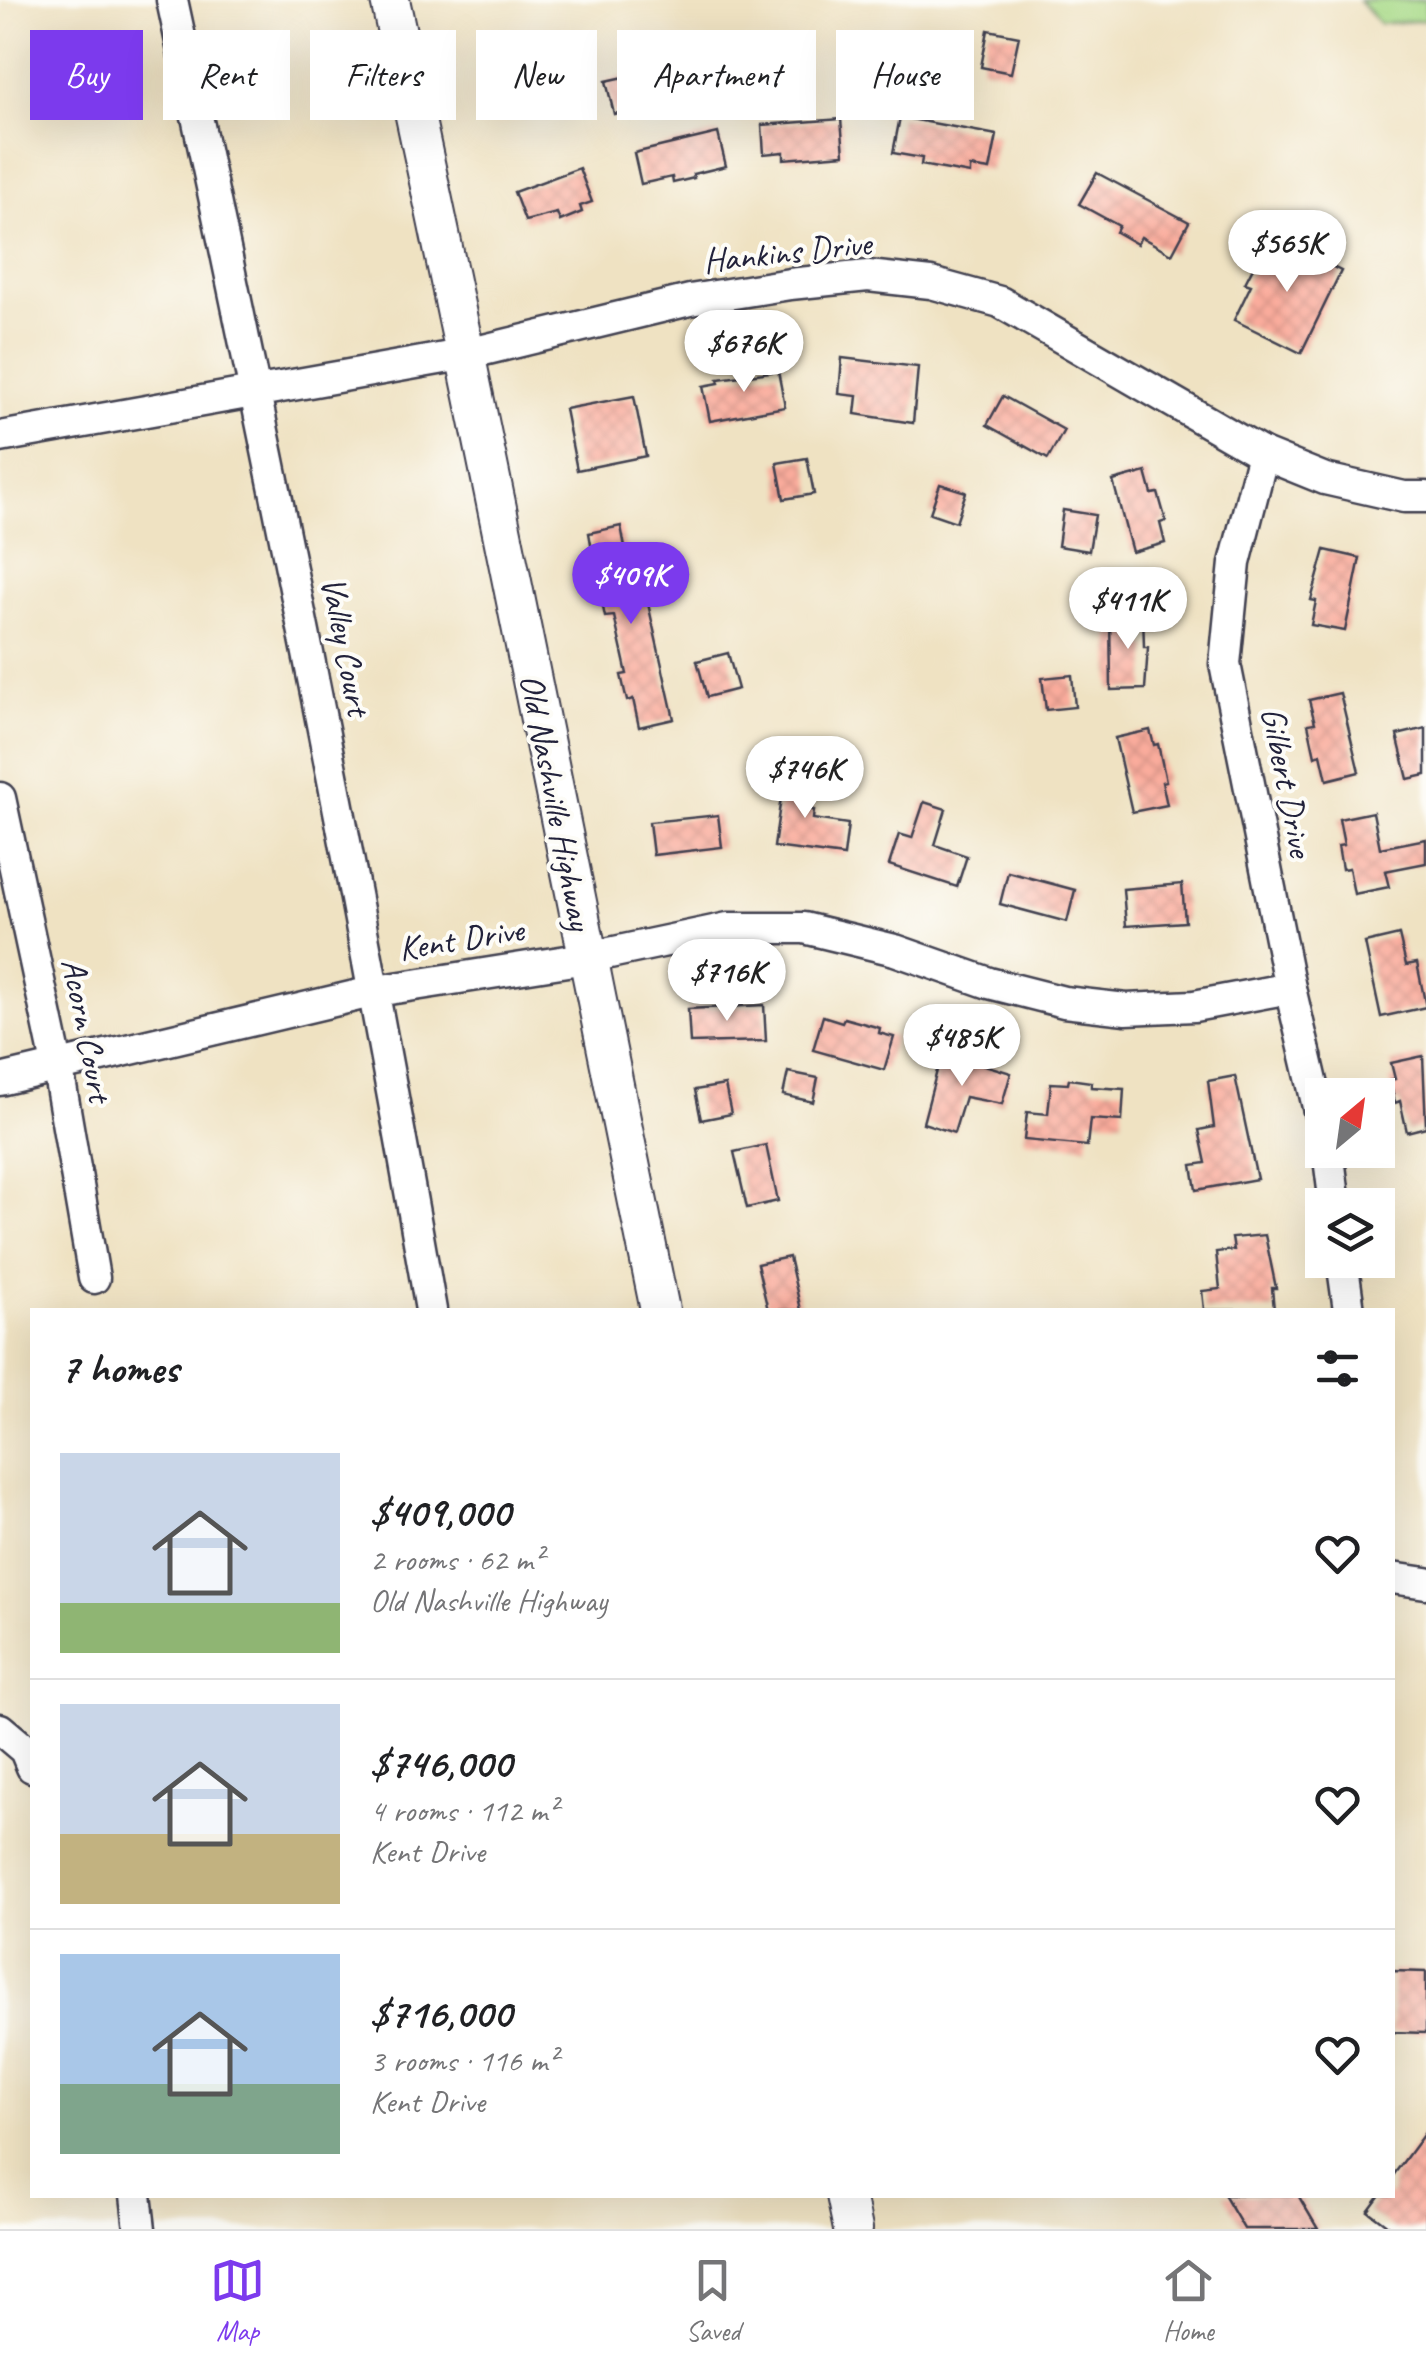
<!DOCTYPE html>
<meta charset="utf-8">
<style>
body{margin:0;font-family:Caveat,sans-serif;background:#f6f6f6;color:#202124;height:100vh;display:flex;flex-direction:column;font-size:38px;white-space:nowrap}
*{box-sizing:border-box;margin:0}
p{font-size:32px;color:#757577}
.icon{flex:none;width:55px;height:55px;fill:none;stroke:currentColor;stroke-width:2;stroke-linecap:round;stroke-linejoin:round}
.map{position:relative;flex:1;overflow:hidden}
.drawer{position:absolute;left:30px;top:1308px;width:1365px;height:890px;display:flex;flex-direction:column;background:#fff;border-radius:0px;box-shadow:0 10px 40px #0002}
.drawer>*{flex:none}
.banner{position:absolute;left:30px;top:30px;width:1368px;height:90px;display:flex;gap:20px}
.needle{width:65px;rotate:29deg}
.tools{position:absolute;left:1305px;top:1078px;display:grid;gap:20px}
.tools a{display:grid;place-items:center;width:90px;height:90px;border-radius:0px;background:#fff;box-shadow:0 10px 40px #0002;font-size:50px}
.price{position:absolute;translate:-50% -85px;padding:0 22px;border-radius:35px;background:#fff;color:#222;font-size:32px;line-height:65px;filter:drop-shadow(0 2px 5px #0008)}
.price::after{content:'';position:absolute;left:50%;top:60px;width:30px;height:22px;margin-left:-15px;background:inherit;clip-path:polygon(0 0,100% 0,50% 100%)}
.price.on{background:#7c3aed;color:#fff}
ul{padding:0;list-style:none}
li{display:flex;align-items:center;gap:30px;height:250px;padding:0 30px}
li+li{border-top:2px solid #e0e0e0}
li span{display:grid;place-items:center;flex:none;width:280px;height:200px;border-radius:0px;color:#555}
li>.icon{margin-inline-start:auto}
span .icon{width:120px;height:120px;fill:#fffc;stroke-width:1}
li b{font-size:42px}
h2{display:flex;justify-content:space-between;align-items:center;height:120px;padding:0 30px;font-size:42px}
.tag{padding:0 35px;border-radius:0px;background:#fff;box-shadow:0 10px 40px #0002;font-size:35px;line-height:90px}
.tag.on{background:#7c3aed;color:#fff}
.menu{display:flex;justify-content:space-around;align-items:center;height:140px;border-top:2px solid #e0e0e0;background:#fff;font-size:28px;color:#757577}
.menu a{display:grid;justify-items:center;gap:5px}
.menu .on{color:#7c3aed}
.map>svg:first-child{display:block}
.grass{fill:#a9da89;stroke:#667e62;stroke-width:2.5}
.building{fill:url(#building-cross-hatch)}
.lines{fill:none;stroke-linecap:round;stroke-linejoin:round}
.minor-casing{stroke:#413f4f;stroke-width:35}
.major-casing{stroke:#413f4f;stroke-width:42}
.minor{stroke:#fff;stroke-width:30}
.major{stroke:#fff;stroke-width:38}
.labels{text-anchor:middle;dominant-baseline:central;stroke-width:8;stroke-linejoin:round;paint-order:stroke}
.street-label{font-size:35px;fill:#22223b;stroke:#fdfcf7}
</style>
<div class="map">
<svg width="1426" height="2229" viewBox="0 0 1426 2229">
<defs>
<pattern id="building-cross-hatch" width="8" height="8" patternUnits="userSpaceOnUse" patternTransform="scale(2.5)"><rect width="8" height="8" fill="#faac9c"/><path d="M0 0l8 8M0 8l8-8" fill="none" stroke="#d69487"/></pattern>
</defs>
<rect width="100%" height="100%" fill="#fdfcf7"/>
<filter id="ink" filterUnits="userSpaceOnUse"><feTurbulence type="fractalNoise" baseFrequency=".01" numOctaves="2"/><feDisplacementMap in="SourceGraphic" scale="20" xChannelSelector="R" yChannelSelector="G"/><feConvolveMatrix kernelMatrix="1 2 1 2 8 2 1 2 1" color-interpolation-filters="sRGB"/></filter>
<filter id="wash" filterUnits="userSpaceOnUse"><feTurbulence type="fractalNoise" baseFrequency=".0048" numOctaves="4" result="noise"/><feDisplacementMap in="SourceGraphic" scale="40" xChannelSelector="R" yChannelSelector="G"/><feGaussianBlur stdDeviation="2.25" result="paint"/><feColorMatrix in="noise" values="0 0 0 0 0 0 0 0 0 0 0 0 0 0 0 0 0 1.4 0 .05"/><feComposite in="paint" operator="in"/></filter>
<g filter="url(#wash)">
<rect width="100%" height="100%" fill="#efe2c2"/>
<!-- grass -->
<path class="grass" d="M 1359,0 L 1426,0 L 1426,20 L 1380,24 Z"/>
<g id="blocks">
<!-- building -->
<g class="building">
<path d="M 988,30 L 1019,36 L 1011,73 L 981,67 Z"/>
<path d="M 638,74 L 645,107 L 614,114 L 606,81 Z"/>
<path d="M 900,117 L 997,135 L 990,170 L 970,167 L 970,174 L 921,165 L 922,158 L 893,153 Z"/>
<path d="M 841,119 L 844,154 L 784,159 L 784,152 L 764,154 L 762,125 Z"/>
<path d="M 718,133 L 726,166 L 693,174 L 694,178 L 673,183 L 672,177 L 641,184 L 634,153 Z"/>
<path d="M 579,168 L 592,202 L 580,206 L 582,212 L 560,221 L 557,213 L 525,221 L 514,192 Z"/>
<path d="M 1097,173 L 1189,222 L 1172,254 L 1141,237 L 1137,244 L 1116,232 L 1119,226 L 1079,204 Z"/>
<path d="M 1274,238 L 1341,271 L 1301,353 L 1234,320 L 1251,285 L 1245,283 L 1262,250 L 1267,252 Z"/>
<path d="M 842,358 L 918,367 L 913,423 L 855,414 L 857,396 L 839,394 Z"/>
<path d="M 778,371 L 785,407 L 710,421 L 703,386 L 719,383 L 718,379 Z"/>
<path d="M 634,396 L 646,456 L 577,470 L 565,409 Z"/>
<path d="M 1003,396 L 1064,430 L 1048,459 L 987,425 Z"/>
<path d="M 807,458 L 814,494 L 784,499 L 777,463 Z"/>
<path d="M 1146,472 L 1152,494 L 1158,493 L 1166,521 L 1160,523 L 1165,543 L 1132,552 L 1113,481 Z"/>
<path d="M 940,484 L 966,492 L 956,522 L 930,513 Z"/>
<path d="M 1063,510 L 1095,515 L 1089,551 L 1058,546 Z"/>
<path d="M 621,526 L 631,579 L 642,577 L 674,719 L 639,727 L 633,699 L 627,701 L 621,675 L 627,674 L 614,616 L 605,617 L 599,588 L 593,589 L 589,568 L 595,566 L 589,533 Z"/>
<path d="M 1325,550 L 1360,558 L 1345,631 L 1311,625 L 1316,601 L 1311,600 Z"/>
<path d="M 1143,613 L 1144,647 L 1148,647 L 1145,689 L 1111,690 L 1110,614 Z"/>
<path d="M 728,653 L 738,689 L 707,697 L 697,661 Z"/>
<path d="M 1072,675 L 1075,707 L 1046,710 L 1042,678 Z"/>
<path d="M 1340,693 L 1359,772 L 1327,780 L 1321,754 L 1315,756 L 1308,724 L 1315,723 L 1309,700 Z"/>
<path d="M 1426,728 L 1426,775 L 1408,779 L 1397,735 Z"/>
<path d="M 1150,730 L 1154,745 L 1158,744 L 1166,781 L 1162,782 L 1167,805 L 1132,812 L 1115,738 Z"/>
<path d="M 785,769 L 809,772 L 805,809 L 814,810 L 813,819 L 848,824 L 844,856 L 774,847 Z"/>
<path d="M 924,802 L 946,809 L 935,845 L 967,856 L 957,887 L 889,865 L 899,834 L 912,838 Z"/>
<path d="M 1373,812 L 1380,848 L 1426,839 L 1426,863 L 1385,871 L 1389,887 L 1354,894 L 1349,868 L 1342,869 L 1338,846 L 1344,845 L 1339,819 Z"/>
<path d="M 718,815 L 722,847 L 653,855 L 649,822 Z"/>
<path d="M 1008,872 L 1075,890 L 1067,922 L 1000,904 Z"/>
<path d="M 1182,884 L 1185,922 L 1126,926 L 1123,889 Z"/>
<path d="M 1399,935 L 1406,965 L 1417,963 L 1426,1007 L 1381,1017 L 1365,943 Z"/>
<path d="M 764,1005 L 766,1041 L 690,1043 L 688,1009 Z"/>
<path d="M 823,1016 L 842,1022 L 844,1018 L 880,1028 L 879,1033 L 894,1037 L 884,1070 L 813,1050 Z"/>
<path d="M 942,1052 L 1011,1073 L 1002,1104 L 965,1097 L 954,1133 L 923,1123 Z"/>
<path d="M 1423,1056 L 1426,1127 L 1407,1132 L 1400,1101 L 1395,1103 L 1390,1080 L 1395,1079 L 1391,1063 Z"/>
<path d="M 788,1072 L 818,1078 L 813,1102 L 783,1095 Z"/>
<path d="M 1235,1076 L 1257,1179 L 1196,1190 L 1192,1165 L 1206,1163 L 1199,1130 L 1214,1127 L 1208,1081 Z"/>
<path d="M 1069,1079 L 1091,1082 L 1091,1087 L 1124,1089 L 1122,1121 L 1090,1119 L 1087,1146 L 1024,1140 L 1027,1112 L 1048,1114 L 1051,1083 L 1068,1084 Z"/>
<path d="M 725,1085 L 731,1114 L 701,1120 L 695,1090 Z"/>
<path d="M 766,1145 L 778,1201 L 747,1208 L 734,1152 Z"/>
<path d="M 1265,1235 L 1276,1288 L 1272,1288 L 1274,1310 L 1204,1310 L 1202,1291 L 1220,1289 L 1216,1252 L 1234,1250 L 1232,1238 Z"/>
<path d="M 789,1257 L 801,1310 L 768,1310 L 757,1264 Z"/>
<path d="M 1392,1971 L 1426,1972 L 1426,2033 L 1392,2032 Z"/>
<path d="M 1426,2131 L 1426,2229 L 1392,2229 L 1368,2211 L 1380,2195 L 1392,2195 L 1392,2177 Z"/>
<path d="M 1224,2195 L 1298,2195 L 1318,2229 L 1244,2229 Z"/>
</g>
</g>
</g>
<g filter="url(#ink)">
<use href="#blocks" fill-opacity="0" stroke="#413f4f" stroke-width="2.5"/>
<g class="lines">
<defs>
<g id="minor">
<path d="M 172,0 C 266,435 355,871 431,1310"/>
<path d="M 0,437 L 467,354 L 690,300 L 790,284 L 868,276 L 931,283 L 1000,302 L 1263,454 L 1325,479 L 1404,497 L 1426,497"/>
<path d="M 1263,454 L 1235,563 L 1225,664 L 1290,988 L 1322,1124"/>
<path d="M 0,798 L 58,1069 L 94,1278"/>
<path d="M 0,1080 L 376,991 L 586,958 L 728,928 L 804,928 L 895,950 L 989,983 L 1064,1002 L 1126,1009 L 1194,1006 L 1290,988"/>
<path d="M 1328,1150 L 1335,1205"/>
<path d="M 1342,1260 L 1349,1310"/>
<path d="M 1392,1578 L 1426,1583"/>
<path d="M 0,1729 L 25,1750 L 32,1767"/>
<path d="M 136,2195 L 140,2229"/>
</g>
<g id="major">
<path d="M 390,0 C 485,436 570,873 660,1310"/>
<path d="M 846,2195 L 853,2229"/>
</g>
</defs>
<!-- minor casing -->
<use href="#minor" class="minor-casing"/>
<!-- major casing -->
<use href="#major" class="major-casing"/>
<!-- minor -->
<use href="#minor" class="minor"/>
<!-- major -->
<use href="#major" class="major"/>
</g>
</g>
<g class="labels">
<!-- street labels -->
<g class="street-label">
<text transform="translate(787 252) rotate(-6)">Hankins Drive</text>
<text transform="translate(346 646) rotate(79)">Valley Court</text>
<text transform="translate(1287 782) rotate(79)">Gilbert Drive</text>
<text transform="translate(556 802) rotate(79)">Old Nashville Highway</text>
<text transform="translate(461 939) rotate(-9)">Kent Drive</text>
<text transform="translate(87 1030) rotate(79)">Acorn Court</text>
</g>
</g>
</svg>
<div class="tools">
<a><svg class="needle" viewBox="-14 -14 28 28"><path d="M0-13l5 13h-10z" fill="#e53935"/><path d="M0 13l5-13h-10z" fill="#757577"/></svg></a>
<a><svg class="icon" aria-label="layers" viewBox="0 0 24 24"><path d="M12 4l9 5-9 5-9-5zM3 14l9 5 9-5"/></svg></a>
</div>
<b class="price" style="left:1287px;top:295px">$565K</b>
<b class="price" style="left:744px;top:395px">$676K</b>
<b class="price on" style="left:631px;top:627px">$409K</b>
<b class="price" style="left:1128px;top:652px">$411K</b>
<b class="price" style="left:805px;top:821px">$746K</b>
<b class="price" style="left:727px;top:1024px">$716K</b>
<b class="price" style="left:962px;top:1089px">$485K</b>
<div class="banner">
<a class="tag on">Buy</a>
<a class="tag">Rent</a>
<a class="tag">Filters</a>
<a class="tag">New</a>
<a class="tag">Apartment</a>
<a class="tag">House</a>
</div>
<section class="drawer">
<h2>7 homes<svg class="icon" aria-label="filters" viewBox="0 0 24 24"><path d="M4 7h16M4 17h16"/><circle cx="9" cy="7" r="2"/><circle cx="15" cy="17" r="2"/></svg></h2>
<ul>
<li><span style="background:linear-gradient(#c9d6e8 75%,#8fb573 0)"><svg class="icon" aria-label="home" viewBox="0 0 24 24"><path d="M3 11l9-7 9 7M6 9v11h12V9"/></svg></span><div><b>$409,000</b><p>2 rooms · 62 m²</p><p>Old Nashville Highway</p></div><svg class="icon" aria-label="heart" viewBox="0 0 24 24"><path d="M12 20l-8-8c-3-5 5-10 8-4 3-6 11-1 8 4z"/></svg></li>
<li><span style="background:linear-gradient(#c9d6e8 65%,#c2b280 0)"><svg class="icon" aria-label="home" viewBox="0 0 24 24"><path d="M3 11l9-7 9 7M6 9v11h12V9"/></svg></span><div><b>$746,000</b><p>4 rooms · 112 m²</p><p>Kent Drive</p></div><svg class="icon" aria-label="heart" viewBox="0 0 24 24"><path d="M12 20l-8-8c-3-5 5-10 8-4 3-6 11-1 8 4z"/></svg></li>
<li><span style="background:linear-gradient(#a9c7e8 65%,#7fa58c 0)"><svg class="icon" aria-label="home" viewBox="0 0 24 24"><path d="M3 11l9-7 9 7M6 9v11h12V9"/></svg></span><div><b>$716,000</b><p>3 rooms · 116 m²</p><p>Kent Drive</p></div><svg class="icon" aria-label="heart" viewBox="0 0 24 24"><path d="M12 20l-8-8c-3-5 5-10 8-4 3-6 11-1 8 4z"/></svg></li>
</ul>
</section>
</div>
<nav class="menu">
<a class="on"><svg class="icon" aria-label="map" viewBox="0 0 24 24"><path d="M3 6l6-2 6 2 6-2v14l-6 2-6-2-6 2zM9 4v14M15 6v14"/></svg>Map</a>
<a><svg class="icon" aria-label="saved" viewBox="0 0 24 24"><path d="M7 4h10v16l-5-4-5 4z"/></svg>Saved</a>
<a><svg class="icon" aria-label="home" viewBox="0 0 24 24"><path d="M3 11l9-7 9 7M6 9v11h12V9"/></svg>Home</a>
</nav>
